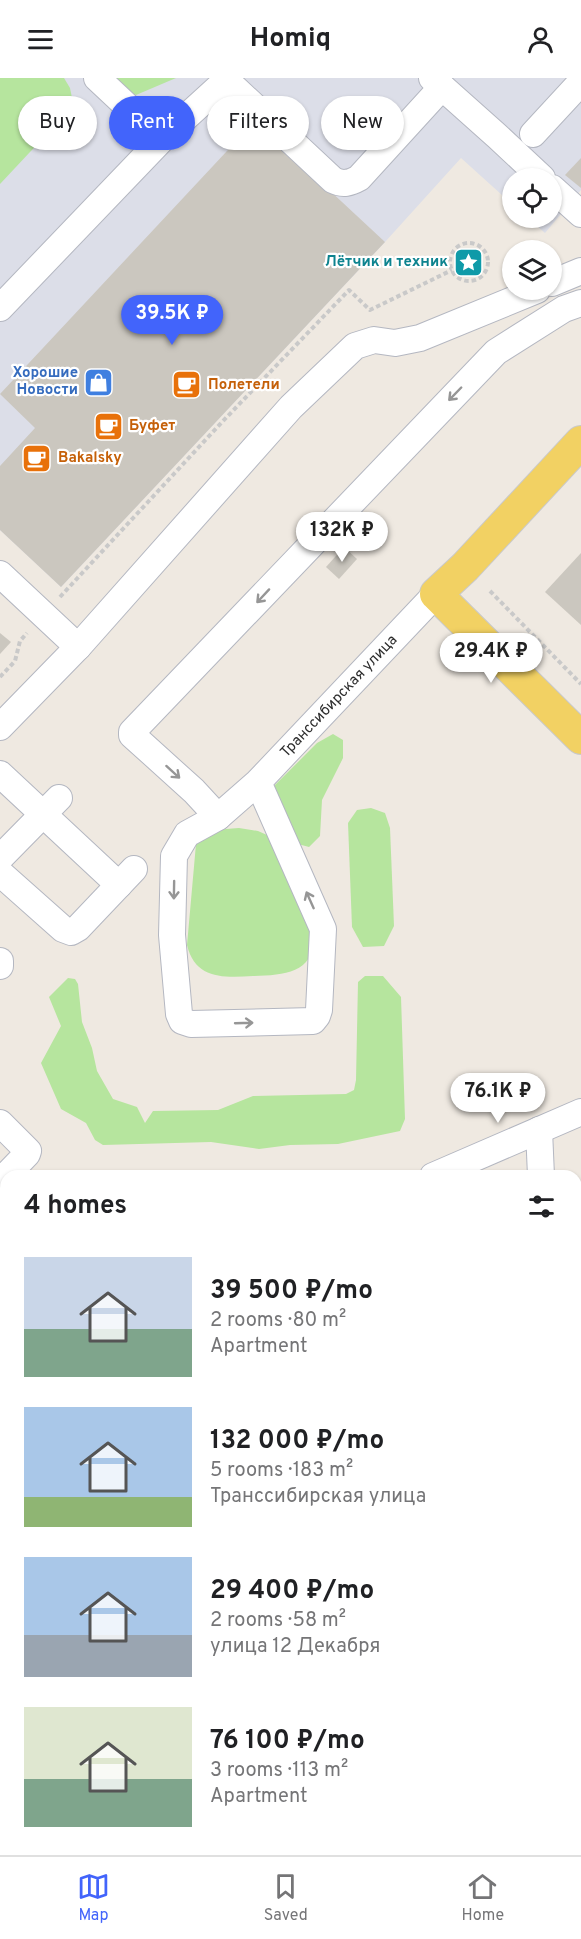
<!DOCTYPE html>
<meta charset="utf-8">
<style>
body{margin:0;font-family:Overpass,sans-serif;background:#f2f2f2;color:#202124;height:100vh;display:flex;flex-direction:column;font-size:22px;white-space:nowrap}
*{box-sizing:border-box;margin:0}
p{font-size:20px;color:#757577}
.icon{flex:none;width:33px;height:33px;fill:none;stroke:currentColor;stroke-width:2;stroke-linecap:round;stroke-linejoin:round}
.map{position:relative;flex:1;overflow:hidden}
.details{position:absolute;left:0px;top:1092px;width:582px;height:686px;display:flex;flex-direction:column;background:#fff;border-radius:18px 18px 0 0;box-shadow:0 2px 4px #0004}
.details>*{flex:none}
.guide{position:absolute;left:18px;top:18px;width:546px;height:54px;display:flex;gap:12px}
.buttons{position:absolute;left:502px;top:90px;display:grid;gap:12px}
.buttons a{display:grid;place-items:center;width:60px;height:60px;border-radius:50%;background:#fff;box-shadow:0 2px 4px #0004;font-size:30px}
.price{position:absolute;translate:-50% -51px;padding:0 14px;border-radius:21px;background:#fff;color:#222;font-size:20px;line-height:39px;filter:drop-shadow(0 2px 3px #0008)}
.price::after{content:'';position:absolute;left:50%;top:36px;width:18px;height:14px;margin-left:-9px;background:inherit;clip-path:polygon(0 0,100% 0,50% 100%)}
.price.on{background:#4264fb;color:#fff}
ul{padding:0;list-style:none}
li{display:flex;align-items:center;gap:18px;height:150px;padding:0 24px}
li span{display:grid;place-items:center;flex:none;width:168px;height:120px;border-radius:0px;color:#555}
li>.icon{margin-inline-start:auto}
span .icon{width:72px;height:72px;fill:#fffc;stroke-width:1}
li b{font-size:26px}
h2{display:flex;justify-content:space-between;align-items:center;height:72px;padding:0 24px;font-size:26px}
.tag{padding:0 21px;border-radius:27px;background:#fff;box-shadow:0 2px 4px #0004;font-size:21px;line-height:54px}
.tag.on{background:#4264fb;color:#fff}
header{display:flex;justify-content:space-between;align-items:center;height:78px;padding:0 24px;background:#fff;font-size:27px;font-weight:700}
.menu{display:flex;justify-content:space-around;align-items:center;height:84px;border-top:2px solid #e0e0e0;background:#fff;font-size:16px;color:#757577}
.menu a{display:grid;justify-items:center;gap:3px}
.menu .on{color:#4264fb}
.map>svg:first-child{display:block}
.airport{fill:#dcdee8}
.green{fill:#b6e59e}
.building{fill:#cbc7bf}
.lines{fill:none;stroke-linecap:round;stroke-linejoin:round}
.minor-casing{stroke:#b4b7c1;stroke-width:28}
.major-casing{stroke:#c9c9c9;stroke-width:34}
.path{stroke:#c9c9c9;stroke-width:4;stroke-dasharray:4.5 3;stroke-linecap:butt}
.minor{stroke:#fff;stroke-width:26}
.major{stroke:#f2d163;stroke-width:32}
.oneway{stroke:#969696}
.labels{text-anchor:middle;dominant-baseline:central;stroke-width:4.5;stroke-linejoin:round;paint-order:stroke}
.culture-label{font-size:15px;font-weight:bold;fill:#0d838f;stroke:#fff;text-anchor:end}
.shop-label{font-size:15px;font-weight:bold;fill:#366cbe;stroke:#fff;text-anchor:end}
.food-label{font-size:15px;font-weight:bold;fill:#c56008;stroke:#fff;text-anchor:start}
.street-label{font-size:15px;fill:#2e2e2e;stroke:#fff}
</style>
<header><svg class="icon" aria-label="menu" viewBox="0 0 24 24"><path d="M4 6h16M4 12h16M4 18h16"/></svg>Homiq<svg class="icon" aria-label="person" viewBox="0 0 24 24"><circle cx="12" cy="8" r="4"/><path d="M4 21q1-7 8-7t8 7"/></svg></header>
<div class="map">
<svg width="581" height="1777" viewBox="0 0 581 1777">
<rect width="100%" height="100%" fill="#efe9e1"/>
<!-- airport -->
<path class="airport" d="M 0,0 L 581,0 L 581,112 L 545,155 L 528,140 L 552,140 L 552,100 L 513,100 L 513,127 L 461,80 L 385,164 L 61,509 L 0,452 Z"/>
<!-- green -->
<g class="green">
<path d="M 0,0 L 64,0 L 70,10 L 73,25 L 61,41 L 0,106 Z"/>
<path d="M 112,0 L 176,0 L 136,17 L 123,10 Z"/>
<path d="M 333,656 L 343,662 L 343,680 L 322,722 L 320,758 L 309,769 L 298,766 L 275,723 L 275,707 L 317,665 Z"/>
<path d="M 371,730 L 385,735 L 390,750 L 394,848 L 384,868 L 363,869 L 352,849 L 348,745 L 357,732 Z"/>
<path d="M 239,750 L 258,753 L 267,757 C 278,779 289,801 300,823 C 304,832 312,842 313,852 C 318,895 286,897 253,898 C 223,900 195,901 187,867 L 196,766 C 210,752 220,751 239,750 Z"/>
<path d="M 365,898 L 383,898 L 401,919 L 405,1041 L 400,1053 L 338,1066 L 290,1067 L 259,1071 L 211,1064 L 103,1067 L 95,1062 L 86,1045 L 61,1031 L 41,985 L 61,948 L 49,919 L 68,900 L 75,901 L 78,906 L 82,944 L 92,970 L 97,993 L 113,1021 L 137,1029 L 145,1045 L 153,1033 L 218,1032 L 253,1018 L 346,1016 L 354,1012 L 356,1002 L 358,904 Z"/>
<path d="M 576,1605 L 581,1608 L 581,1777 L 157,1777 L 162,1772 L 576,1772 Z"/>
</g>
<!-- building -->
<g class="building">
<path d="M 255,43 L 385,164 L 61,509 L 0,452 L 0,388 L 35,350 L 0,316 Z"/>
<path d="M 581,80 L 581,110 L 565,97 Z"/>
<path d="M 344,469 L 357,481 L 339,501 L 326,489 Z"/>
<path d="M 581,475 L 581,547 L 545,514 Z"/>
<path d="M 0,555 L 11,564 L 0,576 Z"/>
</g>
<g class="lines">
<defs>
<g id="minor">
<path d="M 97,0 L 162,61"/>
<path d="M 432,0 L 497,58 L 542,100"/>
<path d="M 226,2 L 333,102 C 343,107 350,105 359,100 L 442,9"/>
<path d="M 533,56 L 581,4"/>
<path d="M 552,110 L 581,136"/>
<path d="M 552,205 L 581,193"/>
<path d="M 0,230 L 162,61 L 229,0"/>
<path d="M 0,496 L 78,569"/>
<path d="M 0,649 L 78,569 L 291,329 L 355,268 L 374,262 L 395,265 L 420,260 L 537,212"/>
<path d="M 0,696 L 119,807"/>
<path id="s1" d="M 258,704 L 323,851 L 319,932 L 317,938 L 313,943 L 191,946 L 182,943 L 179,936 L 172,857 L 174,778 L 187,756 L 218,739 L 258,704 L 436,516"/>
<path d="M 218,739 L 194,713 L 132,657 L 132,654 L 496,274 L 564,231 L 581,225"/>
<path d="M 0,780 L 59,720"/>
<path d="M 0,795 L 63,851 L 71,854 L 78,850 L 134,791"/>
<path d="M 0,883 L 0,888"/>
<path d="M 0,1045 L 28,1073 L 27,1076 L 0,1104"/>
<path d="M 539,1052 L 541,1098"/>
<path d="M 433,1098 L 581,1034"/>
<path d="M 0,1281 L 6,1279"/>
<path d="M 0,1708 L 6,1723"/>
<path d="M 26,1772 L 28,1777"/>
<path d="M 439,1772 L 439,1777"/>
</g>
<path id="major" d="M 581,364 L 465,489 L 436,516 L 581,660"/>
</defs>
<!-- minor casing -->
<use href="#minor" class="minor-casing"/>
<!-- major casing -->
<use href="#major" class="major-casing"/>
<!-- path -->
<g class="path">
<circle cx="469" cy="184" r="19"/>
<path d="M 490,513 L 581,606"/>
<path d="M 60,519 L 223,343 L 349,212 L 370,232 L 452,192"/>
<path d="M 0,599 L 15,583 L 20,563 L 27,555"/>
</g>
<!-- minor -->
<use href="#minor" class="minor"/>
<!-- major -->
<use href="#major" class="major"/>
</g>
<!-- one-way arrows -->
<defs><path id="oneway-shaft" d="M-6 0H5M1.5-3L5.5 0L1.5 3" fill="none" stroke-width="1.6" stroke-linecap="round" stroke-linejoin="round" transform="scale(1.5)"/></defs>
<g class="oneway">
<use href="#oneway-shaft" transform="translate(455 316) rotate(134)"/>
<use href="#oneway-shaft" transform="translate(263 518) rotate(133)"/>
<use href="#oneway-shaft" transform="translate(173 694) rotate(42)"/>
<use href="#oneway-shaft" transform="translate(174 812) rotate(91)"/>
<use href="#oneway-shaft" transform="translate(310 822) rotate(-114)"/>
<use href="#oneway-shaft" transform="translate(244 945) rotate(-2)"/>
</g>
<!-- icons -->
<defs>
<symbol id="sight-square" viewBox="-11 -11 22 22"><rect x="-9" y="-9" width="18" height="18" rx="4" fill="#0f9aa8" stroke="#fff"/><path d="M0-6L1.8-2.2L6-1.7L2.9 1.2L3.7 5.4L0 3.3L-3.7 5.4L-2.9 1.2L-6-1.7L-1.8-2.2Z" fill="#fff"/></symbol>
<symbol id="shop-square" viewBox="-11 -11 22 22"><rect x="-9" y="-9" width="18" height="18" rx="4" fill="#3f7fe0" stroke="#fff"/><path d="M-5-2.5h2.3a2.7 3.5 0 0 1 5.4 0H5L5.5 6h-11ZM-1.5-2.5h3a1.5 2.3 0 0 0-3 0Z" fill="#fff"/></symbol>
<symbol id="cafe-square" viewBox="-11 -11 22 22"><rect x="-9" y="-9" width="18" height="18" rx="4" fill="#e8710a" stroke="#fff"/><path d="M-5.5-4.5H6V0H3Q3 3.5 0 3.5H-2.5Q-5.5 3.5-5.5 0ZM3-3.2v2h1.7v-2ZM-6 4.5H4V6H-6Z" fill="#fff"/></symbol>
</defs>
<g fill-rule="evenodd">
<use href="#sight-square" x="452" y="168" width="33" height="33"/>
<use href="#shop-square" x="82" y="288" width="33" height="33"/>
<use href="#cafe-square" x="170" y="290" width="33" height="33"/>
<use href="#cafe-square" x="92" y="332" width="33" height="33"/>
<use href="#cafe-square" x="20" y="364" width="33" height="33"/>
</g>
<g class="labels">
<!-- culture labels -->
<g class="culture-label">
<text x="448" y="184">Лётчик и техник</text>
</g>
<!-- shop labels -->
<g class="shop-label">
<text x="78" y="295">Хорошие<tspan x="78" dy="17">Новости</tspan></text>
</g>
<!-- food labels -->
<g class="food-label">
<text x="208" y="307">Полетели</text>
<text x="129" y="348">Буфет</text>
<text x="58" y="380">Bakalsky</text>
</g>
<!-- street labels -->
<g class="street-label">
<text stroke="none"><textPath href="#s1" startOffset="784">Транссибирская улица</textPath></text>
</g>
</g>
</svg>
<div class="buttons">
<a><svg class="icon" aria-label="locate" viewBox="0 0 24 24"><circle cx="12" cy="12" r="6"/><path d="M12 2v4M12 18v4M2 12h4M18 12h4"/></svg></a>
<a><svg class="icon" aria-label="layers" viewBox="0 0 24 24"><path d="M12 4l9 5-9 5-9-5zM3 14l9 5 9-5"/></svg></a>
</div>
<b class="price on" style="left:172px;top:268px">39.5K ₽</b>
<b class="price" style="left:342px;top:485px">132K ₽</b>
<b class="price" style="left:491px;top:606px">29.4K ₽</b>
<b class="price" style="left:498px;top:1046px">76.1K ₽</b>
<div class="guide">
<a class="tag">Buy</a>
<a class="tag on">Rent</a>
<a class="tag">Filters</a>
<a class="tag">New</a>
</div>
<section class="details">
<h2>4 homes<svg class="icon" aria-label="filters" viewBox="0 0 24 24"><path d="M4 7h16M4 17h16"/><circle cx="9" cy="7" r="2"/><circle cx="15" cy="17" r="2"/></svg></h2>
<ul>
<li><span style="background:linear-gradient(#c9d6e8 60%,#7fa58c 0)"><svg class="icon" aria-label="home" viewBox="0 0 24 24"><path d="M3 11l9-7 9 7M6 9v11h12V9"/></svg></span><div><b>39 500 ₽/mo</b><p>2 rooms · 80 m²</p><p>Apartment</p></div></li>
<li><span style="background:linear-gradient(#a9c7e8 75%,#8fb573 0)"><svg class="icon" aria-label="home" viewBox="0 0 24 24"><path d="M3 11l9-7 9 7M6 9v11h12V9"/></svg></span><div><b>132 000 ₽/mo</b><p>5 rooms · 183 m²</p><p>Транссибирская улица</p></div></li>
<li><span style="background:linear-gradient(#a9c7e8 65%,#9aa5b1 0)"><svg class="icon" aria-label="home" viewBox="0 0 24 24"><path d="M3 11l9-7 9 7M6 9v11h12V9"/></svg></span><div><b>29 400 ₽/mo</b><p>2 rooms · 58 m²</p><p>улица 12 Декабря</p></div></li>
<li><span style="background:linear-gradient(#dfe7d0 60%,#7fa58c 0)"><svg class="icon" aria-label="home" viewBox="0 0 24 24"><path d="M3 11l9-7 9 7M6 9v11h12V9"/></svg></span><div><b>76 100 ₽/mo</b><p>3 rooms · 113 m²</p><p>Apartment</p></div></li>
</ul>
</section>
</div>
<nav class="menu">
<a class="on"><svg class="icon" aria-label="map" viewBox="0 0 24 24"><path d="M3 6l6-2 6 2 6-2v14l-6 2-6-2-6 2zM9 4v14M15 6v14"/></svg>Map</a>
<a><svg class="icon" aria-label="saved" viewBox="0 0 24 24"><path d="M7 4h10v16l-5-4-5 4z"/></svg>Saved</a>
<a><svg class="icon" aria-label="home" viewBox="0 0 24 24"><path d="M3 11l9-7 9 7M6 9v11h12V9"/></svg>Home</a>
</nav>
